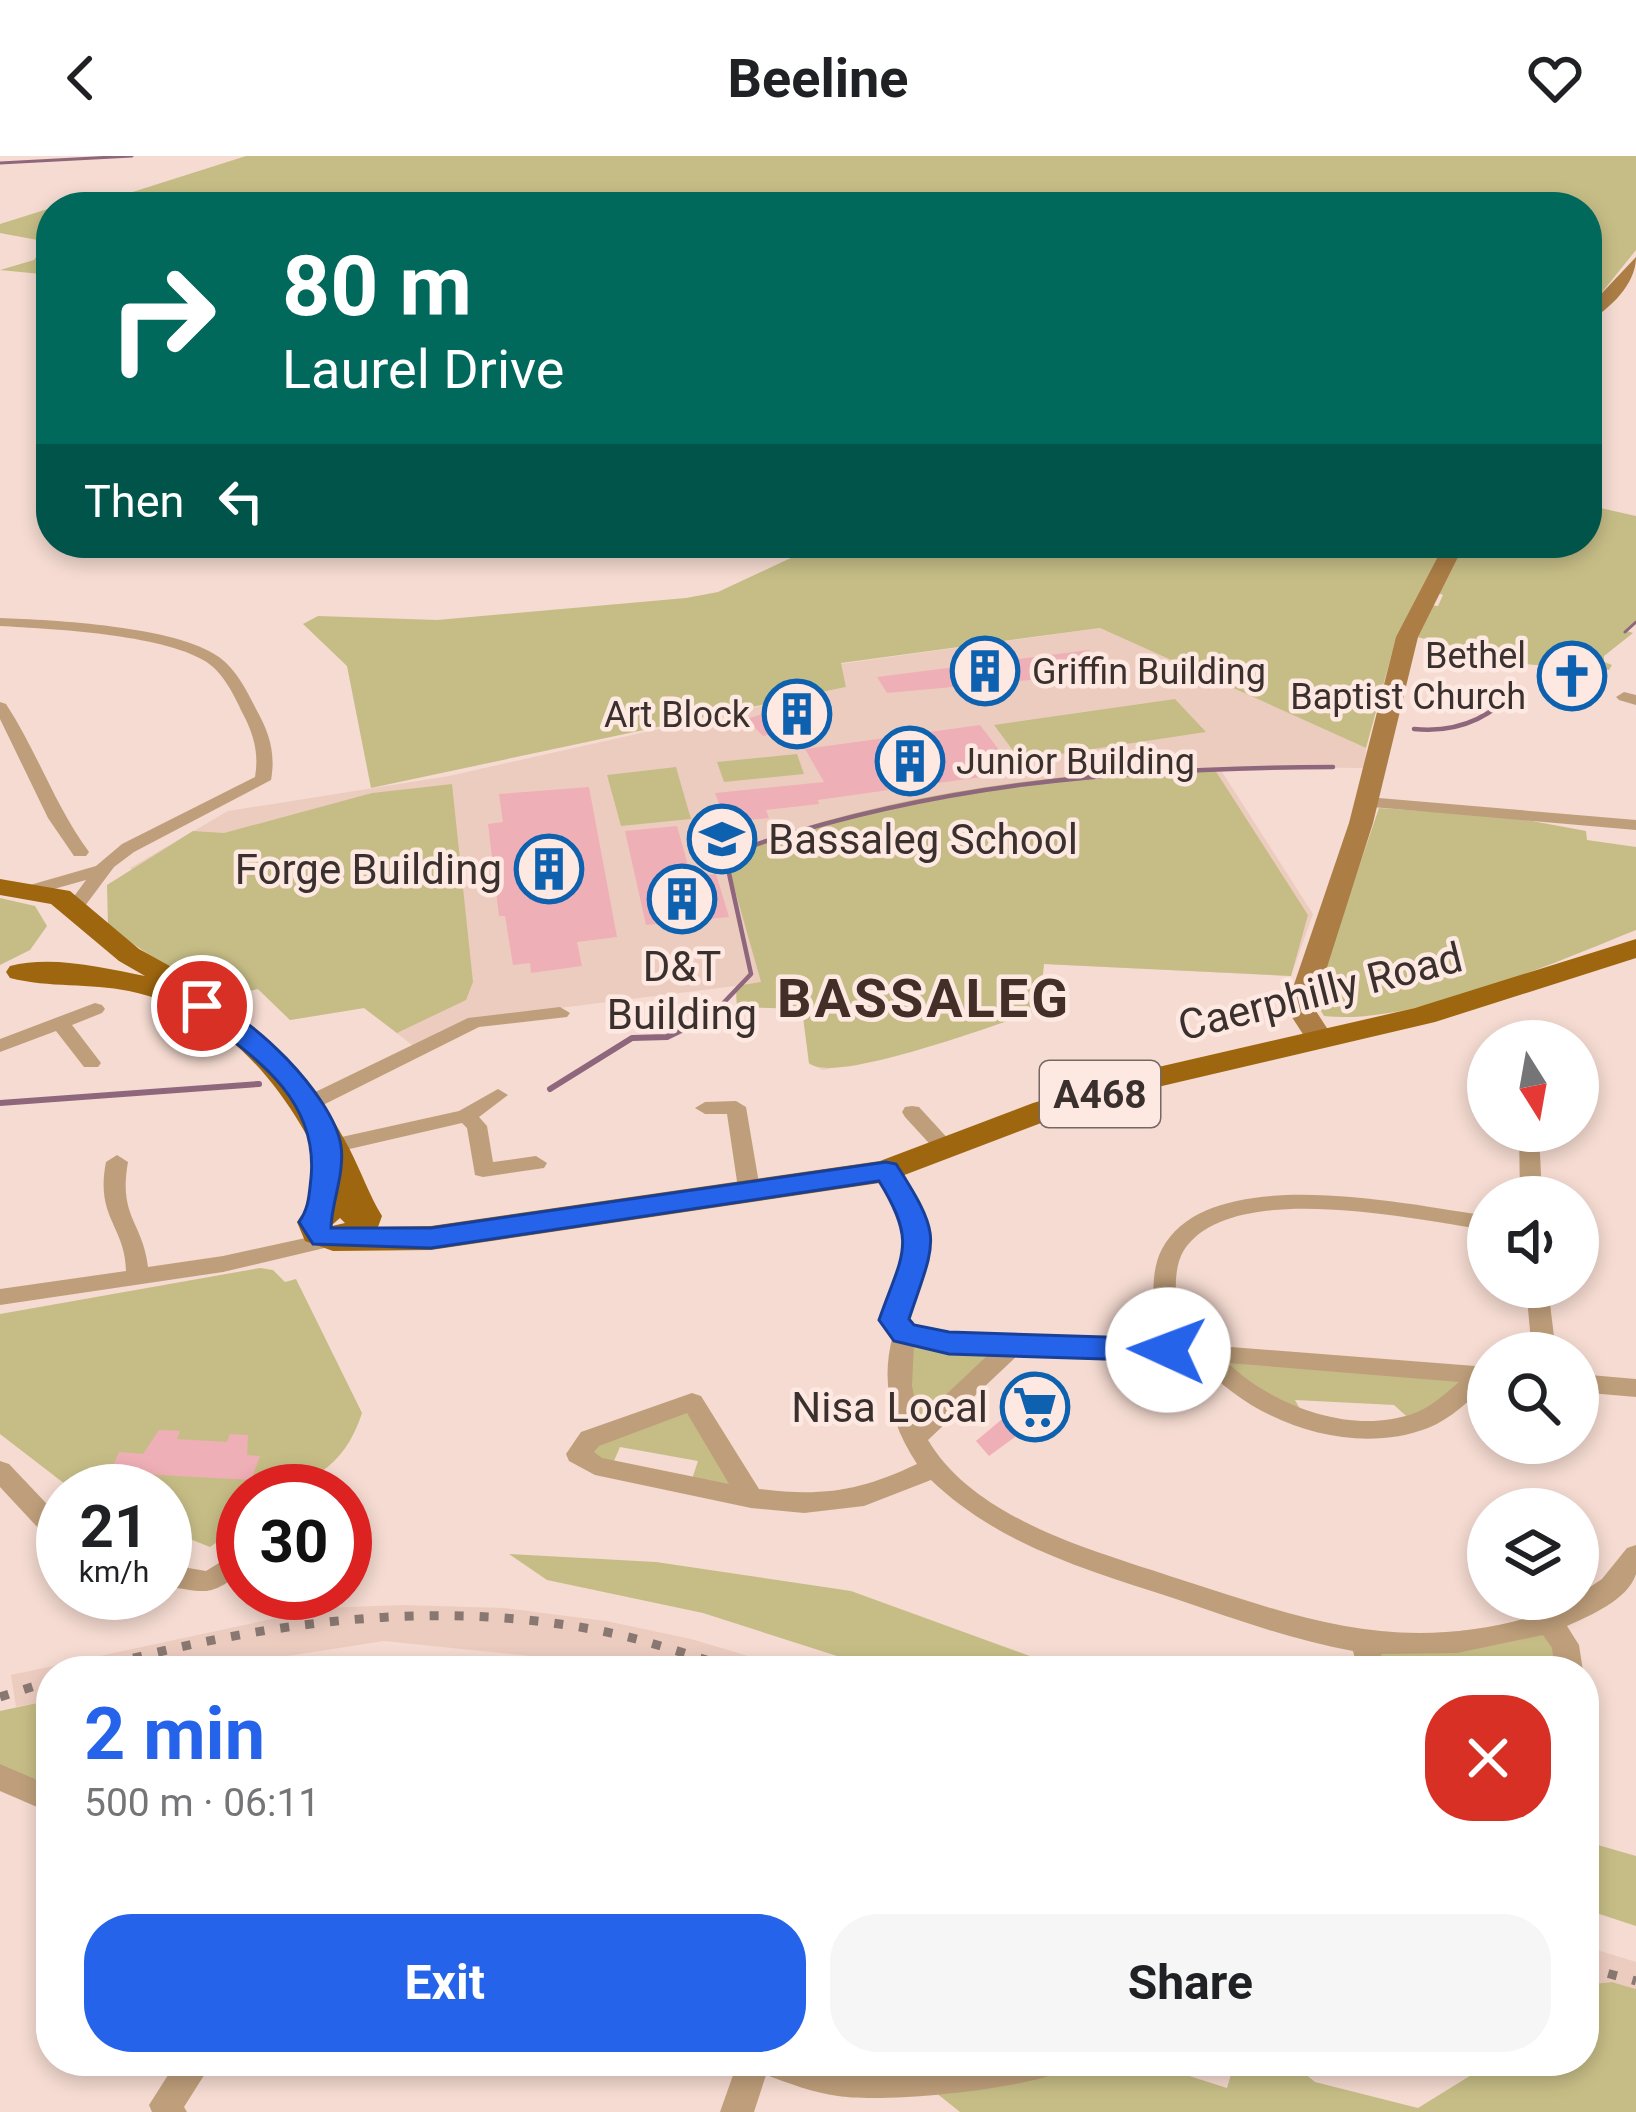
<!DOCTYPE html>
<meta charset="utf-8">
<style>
:root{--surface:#fff;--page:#f6f6f6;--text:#202124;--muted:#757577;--accent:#2563eb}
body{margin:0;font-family:Roboto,sans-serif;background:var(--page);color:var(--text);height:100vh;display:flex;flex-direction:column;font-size:45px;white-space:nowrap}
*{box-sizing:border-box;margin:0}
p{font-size:39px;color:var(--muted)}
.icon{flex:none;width:66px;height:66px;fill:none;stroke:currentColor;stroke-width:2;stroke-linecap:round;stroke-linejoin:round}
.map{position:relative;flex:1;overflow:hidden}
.panel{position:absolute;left:36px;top:1500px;width:1563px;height:420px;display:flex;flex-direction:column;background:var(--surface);border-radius:48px;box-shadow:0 6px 18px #0003}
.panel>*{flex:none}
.hud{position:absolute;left:36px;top:36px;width:1566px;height:366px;border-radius:48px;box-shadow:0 6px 18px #0003;background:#00695c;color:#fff;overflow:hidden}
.needle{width:78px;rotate:169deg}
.fabs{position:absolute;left:1467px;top:864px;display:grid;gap:24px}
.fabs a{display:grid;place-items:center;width:132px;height:132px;border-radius:50%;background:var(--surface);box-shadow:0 6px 18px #0003;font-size:60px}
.speed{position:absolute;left:36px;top:1308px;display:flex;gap:24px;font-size:60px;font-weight:700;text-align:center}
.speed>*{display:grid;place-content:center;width:156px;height:156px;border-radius:50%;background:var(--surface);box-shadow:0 6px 18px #0003;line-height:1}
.speed small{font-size:30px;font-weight:400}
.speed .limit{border:18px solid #d22;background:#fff;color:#111}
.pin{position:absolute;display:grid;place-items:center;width:102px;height:102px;color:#fff;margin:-51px;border:6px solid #fff;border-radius:50%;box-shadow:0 3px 12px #0007}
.me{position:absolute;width:132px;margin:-66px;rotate:272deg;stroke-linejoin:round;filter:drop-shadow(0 0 9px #0008)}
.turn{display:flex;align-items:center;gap:42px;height:252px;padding:0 48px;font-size:54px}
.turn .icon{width:156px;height:156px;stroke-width:2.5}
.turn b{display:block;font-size:84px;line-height:102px}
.then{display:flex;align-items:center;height:114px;padding:0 48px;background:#0003;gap:24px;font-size:45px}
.round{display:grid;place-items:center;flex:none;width:126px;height:126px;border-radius:48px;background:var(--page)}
.headline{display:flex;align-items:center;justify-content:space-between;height:204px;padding:0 48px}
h1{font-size:72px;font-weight:700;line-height:90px;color:var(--accent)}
.button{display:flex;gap:24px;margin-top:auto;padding:24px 48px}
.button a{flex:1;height:138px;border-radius:48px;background:var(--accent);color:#fff;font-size:48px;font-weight:700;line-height:138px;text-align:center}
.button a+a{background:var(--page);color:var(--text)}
header{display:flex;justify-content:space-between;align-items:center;height:156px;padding:0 48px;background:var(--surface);font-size:54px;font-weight:700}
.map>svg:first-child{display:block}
.built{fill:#edccc0}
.green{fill:#c6bd86}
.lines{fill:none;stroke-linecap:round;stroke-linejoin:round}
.stream-far2{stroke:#8e677d;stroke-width:3}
.stream-far1{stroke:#8e677d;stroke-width:4.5}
.stream{stroke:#8e677d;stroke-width:6}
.building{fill:#efafb6}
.street{fill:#bf9f7b;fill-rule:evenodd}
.secondary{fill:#ac7e46;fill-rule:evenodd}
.primary{fill:#9e660e;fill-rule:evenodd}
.rail{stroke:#897872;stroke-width:9;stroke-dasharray:9 16;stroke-linecap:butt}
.route{fill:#2563eb;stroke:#184099;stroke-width:3}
.labels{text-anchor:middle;stroke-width:9;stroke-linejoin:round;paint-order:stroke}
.far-poi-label{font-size:36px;fill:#3a302d;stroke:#fee9e2;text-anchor:end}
.shield{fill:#fee9e2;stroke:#756863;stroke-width:3}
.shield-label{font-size:39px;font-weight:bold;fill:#3a302d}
.poi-label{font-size:42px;fill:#3a302d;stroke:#fee9e2;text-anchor:end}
.street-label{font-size:42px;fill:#3a302d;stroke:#fee9e2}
.district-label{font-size:54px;font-weight:bold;letter-spacing:3px;fill:#432f28;stroke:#fee9e2}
</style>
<header><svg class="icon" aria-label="back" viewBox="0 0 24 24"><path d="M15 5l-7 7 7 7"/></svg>Beeline<svg class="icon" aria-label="heart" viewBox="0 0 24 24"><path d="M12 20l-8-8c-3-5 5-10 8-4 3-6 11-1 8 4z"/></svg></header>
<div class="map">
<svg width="1636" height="1956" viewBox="0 0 1636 1956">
<rect width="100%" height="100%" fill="#f5dbd1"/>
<!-- built -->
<g class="built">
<polygon points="1100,472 1366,592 1365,612 1219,611 1313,758 1291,820 1044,808 1039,854 911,896 823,914 809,907 802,853 737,851 735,830 471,863 416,892 364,852 290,864 130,712 228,655 449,620 846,531 840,508"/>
<polygon points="403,1449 505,1452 606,1465 691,1483 798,1515 621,1515 569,1504 384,1485 192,1515 51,1515 51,1544 16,1551 11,1519 323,1452"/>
<polygon points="1584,1790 1636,1806 1636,1833 1612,1826 1584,1829"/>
</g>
<!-- green -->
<g class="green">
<polygon points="246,0 1636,0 1636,94 1587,155 1587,51 57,51 120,40"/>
<polygon points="51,52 51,119 0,114 34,104 48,86 0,77 0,68"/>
<polygon points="1587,349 1636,360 1636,466 1627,475 1633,477 1604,500 1604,506 1612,509 1609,514 1574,507 1567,512 1525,508 1413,480 1428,449 1438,450 1443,439 1435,436 1463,387 1587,387"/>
<polygon points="823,387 1445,387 1395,486 1366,592 1100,472 841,507 846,531 371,632 347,510 303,468 318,460 437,464 686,442 718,436"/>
<polygon points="1175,543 1206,576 1020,604 994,569"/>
<polygon points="797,598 804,618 724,626 717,606"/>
<polygon points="676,611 691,663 621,670 607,619"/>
<path d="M1174,611l41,3 93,145 -17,61 -247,-12 -5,46c-36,12 -206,76 -230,53l-7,-54 -65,-2 -1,-21 25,-4 -36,-127c147,-58 292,-76 449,-88z"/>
<polygon points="452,628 473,826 466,844 397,877 364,852 290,864 258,833 215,843 108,771 107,729 193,675 224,677 372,637"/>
<path d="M1379,652l132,9 75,14 1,9 49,7v83c-82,33 -225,96 -312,86l-10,-17z"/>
<polygon points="0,742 35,750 47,770 30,794 0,809"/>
<path d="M260,1112l13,2 12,12 11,-3 66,134c-19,59 -60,78 -119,78v33l-33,23 -45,-18v-38h-91l-74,-57v-120z"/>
<polygon points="905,1178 1014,1188 915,1282"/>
<polygon points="1206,1197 1483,1219 1415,1268 1394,1249 1295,1244 1305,1262"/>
<polygon points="692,1246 751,1342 690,1329 698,1305 620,1291 610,1314 595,1310 590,1283"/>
<polygon points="509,1398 656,1406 851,1435 1071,1515 884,1515 703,1457 547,1424"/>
<polygon points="1549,1466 1569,1515 1547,1515 1541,1505 1459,1515 1372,1515 1364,1485"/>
<polygon points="51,1544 51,1644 0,1621 0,1555"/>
<polygon points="1584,1685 1636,1700 1636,1770 1584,1753"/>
<polygon points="1612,1826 1636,1833 1636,1956 960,1956 935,1936 837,1924 771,1905 1142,1905 1227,1932 1235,1905 1289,1905 1315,1926 1418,1952 1494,1905 1584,1905 1584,1829"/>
</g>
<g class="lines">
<!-- stream-far2 -->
<g class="stream-far2">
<polyline points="0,7 132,0"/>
<polyline points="1625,476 1636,466"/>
</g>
<!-- stream-far1 -->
<g class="stream-far1">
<path d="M1414,573c42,4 76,-9 103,-42"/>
<path d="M710,861l41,-43 -26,-119c203,-72 394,-87 608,-88"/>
</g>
<!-- stream -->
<g class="stream">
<polyline points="550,933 632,882 667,881 714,858"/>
<polyline points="0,947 259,928"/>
</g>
</g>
<!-- building -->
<g class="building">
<polygon points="1089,494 1099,508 1047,513 1052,522 887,537 877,521"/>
<polygon points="810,543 832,563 763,580 746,563"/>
<polygon points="980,569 1016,616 818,644 819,648 766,654 769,662 747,664 745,656 723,658 715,637 824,626 805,593"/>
<polygon points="589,631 617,781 577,786 582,810 531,817 530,807 513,809 505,760 499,760 488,668 503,666 499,638"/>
<polygon points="677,670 691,720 716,718 729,761 646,769 625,675"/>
<polygon points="1045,1227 1068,1242 989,1300 976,1285"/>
<polygon points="159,1274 180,1275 177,1283 227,1286 230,1278 248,1279 247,1299 260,1300 251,1324 141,1318 135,1331 105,1329 119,1296 143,1298"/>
</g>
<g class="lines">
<!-- street -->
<g class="street">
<path d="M0,462c53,2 176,8 219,39 17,12 28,34 37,52 13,23 20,44 15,71l-137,72 -20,15 -35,47 -6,1 -9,-5 22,-30 -50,14 -6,-1 -3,-4 3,-4 66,-19 26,-22 133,-67c4,-23 -1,-42 -12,-63 -9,-19 -20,-42 -38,-53 -45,-27 -152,-32 -205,-35z"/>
<polygon points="1624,536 1636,539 1636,549 1619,544 1616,541"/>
<path d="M0,546l6,2c31,47 49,102 83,148l-3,4h-12l-26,-38 -48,-99z"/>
<polygon points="1367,641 1636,664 1636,674 1361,650 1361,642"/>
<polygon points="95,847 102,849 105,853 102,857 72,869 101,907 98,911 84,911 56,875 0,896 0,883"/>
<polygon points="560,851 570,857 567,861 479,871 317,952 303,952 300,947 303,942 468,862"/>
<polygon points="498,933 508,939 479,961 487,970 493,1006 536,1000 547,1007 544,1012 483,1021 475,1019 467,972 462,967 328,998 317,991 328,984 459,955"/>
<polygon points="736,945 746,951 761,1039 750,1046 739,1039 727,958 705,958 695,952 705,946"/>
<polygon points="912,950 919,951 952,987 956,992 952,997 938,997 905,961 902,956 905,951"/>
<polygon points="1519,975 1539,975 1542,1041 1520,1041"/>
<path d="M117,999l11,7c-10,55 15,60 20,105l75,-11 110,-24 11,7 -11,7 -110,26 -223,33v-16l126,-18c-1,-46 -31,-53 -20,-109z"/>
<path d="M886,1008l8,2c44,72 42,76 12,153l7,8 36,8 207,6c-1,-28 -8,-66 6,-92 47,-89 246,-44 326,-33v14c-73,-10 -257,-52 -304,20 -15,24 -5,66 -4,93l308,24v18c-19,15 -37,34 -60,43 -78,30 -177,-6 -229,-67l-180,-7 -91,86c48,81 168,111 251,139 79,25 156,54 240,54 36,0 73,-5 108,-15 17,-5 34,-16 51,-19v-4l24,-16 25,-31 9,-3c0,8 0,21 0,29 -8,26 -47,42 -69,52l12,19 4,26h-28l-3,-23 -9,-13 -86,18 -76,1 5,17h-28l-5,-20c-61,-11 -118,-32 -177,-52 -88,-29 -176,-53 -245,-119l-67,26 -60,7 -53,-5 -156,-33 -26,-14 -3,-7 15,-22 111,-39 9,3 58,93c63,8 101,2 158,-25 -26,-39 -37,-82 -24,-129l-11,-15c30,-76 34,-76 -7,-149zM914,1188l35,7 41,2 -71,67 -7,-34zM1228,1207l231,19c-14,12 -29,26 -47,32 -61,21 -139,-8 -184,-51zM687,1257l42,71 -127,-26 -8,-6 5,-6z"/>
<polygon points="1526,1131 1548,1131 1556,1197 1532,1197"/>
<polygon points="1578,1218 1636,1223 1636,1241 1578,1236"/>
<polygon points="0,1305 9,1308 63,1365 63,1392 54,1389 0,1331"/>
<path d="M235,1397l8,2v16c-34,27 -37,21 -78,15v-22l41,7z"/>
<polygon points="0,1608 51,1630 51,1657 0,1635"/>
<polygon points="177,1905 213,1905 184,1951 187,1956 152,1956 149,1949"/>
<path d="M738,1905l142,4 44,-4h140l-4,11c-44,18 -175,31 -222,24 -24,-3 -50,-13 -72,-21l-12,37h-34z"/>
</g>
<!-- secondary -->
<g class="secondary">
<path d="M1636,101c0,27 -26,52 -49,65v-13z"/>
<polygon points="1445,387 1465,387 1418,481 1373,667 1314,852 1334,883 1320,891 1310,889 1286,852 1349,667 1396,481"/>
</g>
<!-- primary -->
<path class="primary" d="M0,723l70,12 69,58 47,26 4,6 -9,7c77,27 131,90 168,160 12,23 20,47 33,68l-4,11 53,-1 449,-65 153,-58 121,-35 261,-60 221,-69v19l-201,64 -273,64 -105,31 -171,65 -455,68 -98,1 -28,-10 -8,-19c9,-15 21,-24 39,-26 -39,-94 -100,-182 -207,-205 -39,-8 -80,-3 -119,-13l-4,-6 4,-6c42,-11 94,2 135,10l-26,-15 -68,-57 -51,-9zM340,1062l5,5 -13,3v-1z"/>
<!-- rail -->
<g class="rail">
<path d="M85,1515c166,-46 335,-73 506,-42 51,9 101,27 150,42"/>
<polyline points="0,1541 51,1525"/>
<polyline points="1584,1811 1636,1825"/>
</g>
</g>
<!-- route -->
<path class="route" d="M202,843c47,12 132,98 139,147 4,27 -10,59 -10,82h100l455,-66 10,2c48,75 40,74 13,155l5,6 35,7 219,7 16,11 -16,11 -219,-7 -55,-13 -15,-21c23,-66 39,-76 0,-139l-448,67 -118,-4 -14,-22c10,-14 10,-27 12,-44 8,-81 -59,-123 -117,-166l-4,-6z"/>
<!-- icons -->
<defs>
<symbol id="building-ring" viewBox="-11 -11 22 22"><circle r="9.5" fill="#fee9e2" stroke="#0d61af" stroke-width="1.5"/><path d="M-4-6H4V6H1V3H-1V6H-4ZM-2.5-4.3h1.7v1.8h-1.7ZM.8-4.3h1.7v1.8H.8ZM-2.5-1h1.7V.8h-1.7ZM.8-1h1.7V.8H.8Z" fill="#0d61af"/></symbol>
<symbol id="church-ring" viewBox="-11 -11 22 22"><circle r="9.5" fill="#fee9e2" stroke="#0d61af" stroke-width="1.5"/><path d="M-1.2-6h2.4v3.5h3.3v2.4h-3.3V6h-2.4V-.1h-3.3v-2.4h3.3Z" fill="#0d61af"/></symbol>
<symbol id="school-ring" viewBox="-11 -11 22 22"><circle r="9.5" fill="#fee9e2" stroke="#0d61af" stroke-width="1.5"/><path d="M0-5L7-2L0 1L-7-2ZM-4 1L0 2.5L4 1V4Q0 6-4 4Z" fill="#0d61af"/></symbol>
<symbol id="supermarket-ring" viewBox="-11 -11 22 22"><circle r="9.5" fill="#fee9e2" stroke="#0d61af" stroke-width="1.5"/><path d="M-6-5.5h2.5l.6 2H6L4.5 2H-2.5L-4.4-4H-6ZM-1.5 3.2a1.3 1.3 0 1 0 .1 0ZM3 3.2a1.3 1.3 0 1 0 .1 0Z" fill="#0d61af"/></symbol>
</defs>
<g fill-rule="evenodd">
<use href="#building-ring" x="947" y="477" width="76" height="76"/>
<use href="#church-ring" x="1534" y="482" width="76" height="76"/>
<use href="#building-ring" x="759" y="520" width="76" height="76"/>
<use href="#building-ring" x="872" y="567" width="76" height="76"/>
<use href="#school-ring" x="684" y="645" width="76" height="76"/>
<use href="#building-ring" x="511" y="675" width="76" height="76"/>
<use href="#building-ring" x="644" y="705" width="76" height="76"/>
<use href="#supermarket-ring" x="997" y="1213" width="76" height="76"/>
</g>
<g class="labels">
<!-- far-poi labels -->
<g class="far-poi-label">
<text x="1526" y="512">Bethel<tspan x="1526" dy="41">Baptist Church</tspan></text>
<text x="1032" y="528" text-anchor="start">Griffin Building</text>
<text x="750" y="571">Art Block</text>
<text x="956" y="618" text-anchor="start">Junior Building</text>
</g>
<!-- shield labels -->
<rect class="shield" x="1040" y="905" width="120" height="66" rx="9"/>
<g class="shield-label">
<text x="1100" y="952">A468</text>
</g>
<!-- poi labels -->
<g class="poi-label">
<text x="768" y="698" text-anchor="start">Bassaleg School</text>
<text x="502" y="728">Forge Building</text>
<text x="682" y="825" text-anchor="middle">D&amp;T<tspan x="682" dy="48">Building</tspan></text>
<text x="988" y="1266">Nisa Local</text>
</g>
<!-- street labels -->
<g class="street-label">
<text transform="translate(1320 835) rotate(-14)" y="15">Caerphilly Road</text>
</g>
<!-- district labels -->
<g class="district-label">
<text x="924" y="861">BASSALEG</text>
</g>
</g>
</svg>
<div class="fabs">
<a><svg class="needle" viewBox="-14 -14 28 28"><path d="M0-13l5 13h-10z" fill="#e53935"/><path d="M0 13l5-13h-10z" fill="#757577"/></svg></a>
<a><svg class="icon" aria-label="sound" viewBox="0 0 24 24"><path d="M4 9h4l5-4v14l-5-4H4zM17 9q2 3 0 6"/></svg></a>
<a><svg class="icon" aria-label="search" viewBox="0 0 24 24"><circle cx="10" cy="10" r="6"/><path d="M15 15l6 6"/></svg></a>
<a><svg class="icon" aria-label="layers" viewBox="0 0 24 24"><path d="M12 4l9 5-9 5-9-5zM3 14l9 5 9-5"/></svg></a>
</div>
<div class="speed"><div>21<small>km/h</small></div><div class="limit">30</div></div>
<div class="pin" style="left:202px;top:850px;background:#d93025"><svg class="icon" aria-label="arrive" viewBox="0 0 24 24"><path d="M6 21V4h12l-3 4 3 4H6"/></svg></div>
<svg class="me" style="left:1168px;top:1194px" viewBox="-20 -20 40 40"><circle r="19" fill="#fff"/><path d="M0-13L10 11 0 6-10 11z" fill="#2563eb"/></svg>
<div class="hud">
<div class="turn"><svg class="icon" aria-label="right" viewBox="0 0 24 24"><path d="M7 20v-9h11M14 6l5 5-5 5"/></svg><div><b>80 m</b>Laurel Drive</div></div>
<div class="then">Then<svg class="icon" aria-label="left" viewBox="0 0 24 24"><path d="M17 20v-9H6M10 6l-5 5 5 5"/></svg></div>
</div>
<section class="panel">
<div class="headline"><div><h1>2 min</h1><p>500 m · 06:11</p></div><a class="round" style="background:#d93025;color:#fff"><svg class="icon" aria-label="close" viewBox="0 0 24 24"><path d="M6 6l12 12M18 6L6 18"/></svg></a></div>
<div class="button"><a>Exit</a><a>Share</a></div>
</section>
</div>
